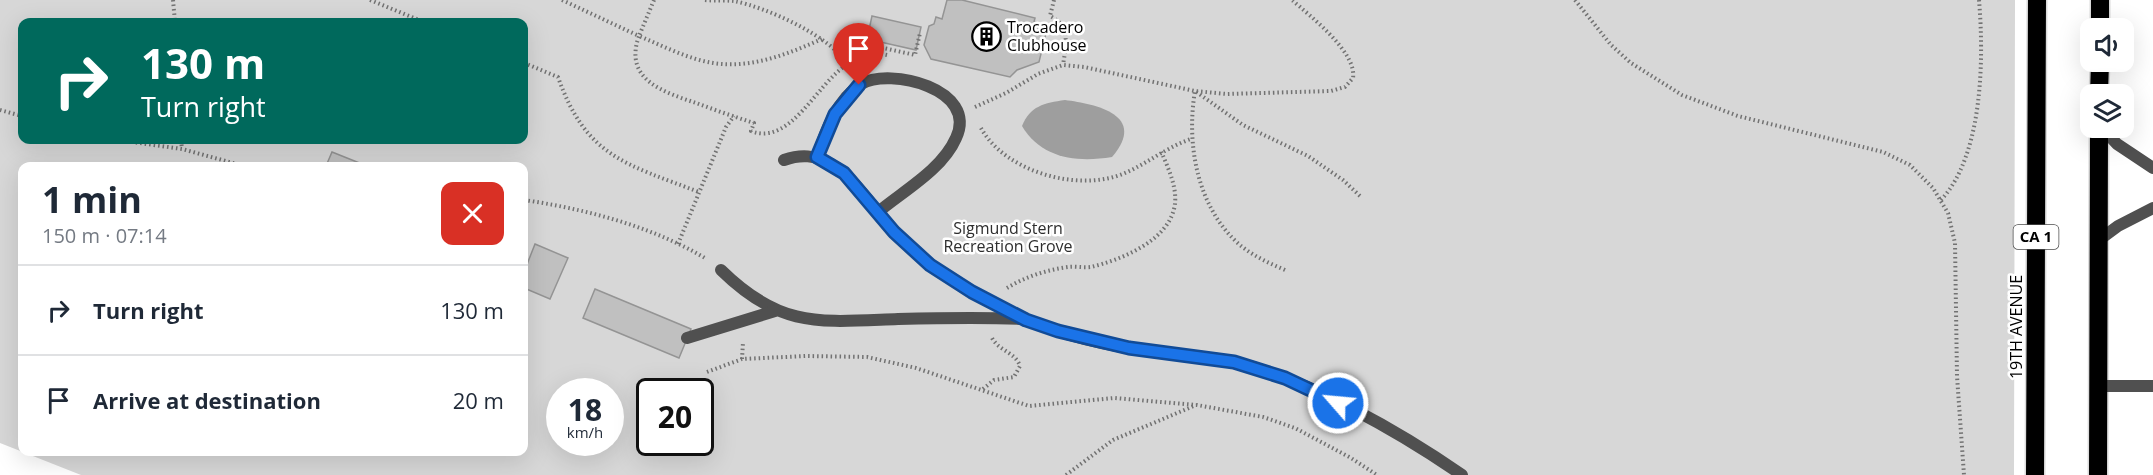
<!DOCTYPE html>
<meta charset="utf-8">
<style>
:root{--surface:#fff;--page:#f6f6f7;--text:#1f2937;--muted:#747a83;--line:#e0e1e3}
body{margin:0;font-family:"Open Sans",sans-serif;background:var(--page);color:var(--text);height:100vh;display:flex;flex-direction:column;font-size:22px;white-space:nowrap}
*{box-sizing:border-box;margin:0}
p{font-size:20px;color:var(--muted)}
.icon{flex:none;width:33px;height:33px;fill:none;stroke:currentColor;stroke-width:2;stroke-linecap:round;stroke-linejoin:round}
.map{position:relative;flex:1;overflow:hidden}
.side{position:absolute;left:18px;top:162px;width:510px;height:294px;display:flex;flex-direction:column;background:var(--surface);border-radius:12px;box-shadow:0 6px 24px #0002}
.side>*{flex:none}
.hud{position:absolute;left:18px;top:18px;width:510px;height:126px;border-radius:12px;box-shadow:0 6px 24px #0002;background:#00695c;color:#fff;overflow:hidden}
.fabs{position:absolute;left:2080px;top:18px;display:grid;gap:12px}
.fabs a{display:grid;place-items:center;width:54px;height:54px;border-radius:12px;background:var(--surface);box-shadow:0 6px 24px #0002;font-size:30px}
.speed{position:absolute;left:546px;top:378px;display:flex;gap:12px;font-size:30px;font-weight:700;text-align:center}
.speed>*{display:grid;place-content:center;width:78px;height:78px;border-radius:50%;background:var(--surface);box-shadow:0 6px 24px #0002;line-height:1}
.speed small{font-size:15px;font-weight:400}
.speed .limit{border:3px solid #111;border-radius:9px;background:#fff;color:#111}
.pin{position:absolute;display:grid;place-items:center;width:51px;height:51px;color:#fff;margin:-62px -26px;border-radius:50% 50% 50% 0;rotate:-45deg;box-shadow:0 0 6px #0007}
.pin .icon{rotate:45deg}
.me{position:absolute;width:66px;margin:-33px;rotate:297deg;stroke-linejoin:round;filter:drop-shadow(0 0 4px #0008)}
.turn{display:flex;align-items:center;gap:21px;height:126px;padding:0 24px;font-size:27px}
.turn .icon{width:78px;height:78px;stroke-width:2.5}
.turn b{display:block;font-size:42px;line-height:51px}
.round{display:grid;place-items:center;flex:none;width:63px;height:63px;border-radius:12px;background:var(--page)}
.overview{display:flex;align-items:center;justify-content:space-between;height:102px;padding:0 24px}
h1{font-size:36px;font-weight:700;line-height:45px}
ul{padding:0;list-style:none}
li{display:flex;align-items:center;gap:18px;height:90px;padding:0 24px;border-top:2px solid var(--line)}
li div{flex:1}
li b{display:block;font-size:22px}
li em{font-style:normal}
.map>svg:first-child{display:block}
.green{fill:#d7d7d7;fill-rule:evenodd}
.water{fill:#9e9e9e}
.building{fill:#c0c0c0;stroke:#949494;stroke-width:1.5}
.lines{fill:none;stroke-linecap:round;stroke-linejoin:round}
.highway-casing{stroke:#dbdbdb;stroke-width:21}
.path{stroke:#727272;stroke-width:4;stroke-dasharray:1.5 3;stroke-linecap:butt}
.lane{stroke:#505050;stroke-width:12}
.street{stroke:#505050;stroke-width:12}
.highway{stroke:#000;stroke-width:18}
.route-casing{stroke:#114b97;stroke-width:15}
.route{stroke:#1a73e8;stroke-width:10}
.labels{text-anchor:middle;stroke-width:5;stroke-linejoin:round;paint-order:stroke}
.shield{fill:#fff;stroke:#4c4c4c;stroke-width:1.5}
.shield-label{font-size:15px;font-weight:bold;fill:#000}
.poi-label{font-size:16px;fill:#000;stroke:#fff;text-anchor:start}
.park-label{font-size:16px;fill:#2e2e2e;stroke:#fff}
.street-label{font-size:16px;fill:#000;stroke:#fff}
</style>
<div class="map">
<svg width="2153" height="475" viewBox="0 0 2153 475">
<rect width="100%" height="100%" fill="#fff"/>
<!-- green -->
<path class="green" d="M0,0h2015l-1,475h-1933l-81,-32zM22,22h502v118h-502zM22,166h502v286h-502zM560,392h50v50h-50zM650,392h50v50h-50z"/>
<!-- water -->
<path class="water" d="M1065,100c31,4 83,15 47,57 -36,6 -71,1 -90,-31 8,-20 22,-23 43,-26z"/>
<!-- building -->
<g class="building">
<polygon points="947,0 962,0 1035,18 1034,22 1048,25 1039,62 1017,70 1010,77 931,59 924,45 929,26 934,24 936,17 942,19"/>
<polygon points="872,16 921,27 916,50 867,39"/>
<polygon points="332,152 367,166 326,166"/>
<polygon points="535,244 568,258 550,299 524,288 524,272"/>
<polygon points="595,289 691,329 679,358 583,318"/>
</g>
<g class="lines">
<defs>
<g id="highway">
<polyline points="2100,28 2100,0"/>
<polyline points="2099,94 2100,62"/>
<polyline points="2035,475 2037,0"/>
<polyline points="2098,475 2099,128"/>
</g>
</defs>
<!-- highway casing -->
<use href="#highway" class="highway-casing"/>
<!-- path -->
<g class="path">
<polyline points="173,0 175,22"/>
<polyline points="370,0 424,22"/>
<path d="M562,0l77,36c-16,44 25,56 57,67 19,7 39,14 58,20l-3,8c40,16 67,-50 97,-67"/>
<path d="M654,0l-15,36c24,10 49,23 74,27 38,6 75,-9 109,-24"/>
<path d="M705,0c10,1 20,0 29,1 34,7 94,34 114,63"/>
<path d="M1054,0l-4,16c21,10 16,30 13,49"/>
<polyline points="1575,0 1611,45 1631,63 1682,95 1738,116 1883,152 1910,165 1933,188 1948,213 1955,243 1957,376 1964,475"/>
<polyline points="887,55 869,51 870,45 915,55 920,33"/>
<path d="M524,63l34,14c28,80 68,87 141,115"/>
<path d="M975,107l31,-14 32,-19 25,-9 21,2 111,24 32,3 104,-3 14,-4 8,-9c4,-26 -43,-62 -61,-78"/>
<polyline points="0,110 22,116"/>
<path d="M981,128c24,44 98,65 144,45 23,-10 42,-26 66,-34"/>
<polyline points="118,140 182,149 244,166"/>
<polyline points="181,140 182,149"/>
<path d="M524,200c61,9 127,26 181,58"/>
<path d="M1941,200c42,-45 43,-141 38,-200"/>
<polyline points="678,244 726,127 734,116"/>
<path d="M1285,270c-16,-7 -32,-14 -45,-25 -43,-37 -54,-101 -45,-154l48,34 65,31 35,24 17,16"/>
<path d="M1007,288c18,-11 39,-18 61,-21 7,-1 15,1 23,0 29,-7 75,-25 83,-58 5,-19 -6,-41 -13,-58"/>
<polyline points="742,359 743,342"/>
<polyline points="707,372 742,359 806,356 867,357 916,368 1029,406 1114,398 1197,405 1263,417 1295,428 1351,458 1377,475"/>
<path d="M983,389l11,-9 20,-3 6,-11c-5,-14 -21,-15 -28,-28"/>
<polyline points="1066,475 1113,440 1196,405"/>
</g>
<!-- lane -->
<g class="lane">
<path d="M817,157c8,-25 20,-58 44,-73 29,-17 118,5 95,54 -14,32 -53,53 -79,75"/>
<path d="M784,160c17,-6 31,-5 47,4 25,15 42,45 62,66 32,35 71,59 114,80 48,25 103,37 157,43 24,3 48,4 71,9 74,18 165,70 227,113"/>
<path d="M721,270c60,59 99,52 177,49 41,-1 83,-2 124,0"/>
<polyline points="687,338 775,311"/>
<polyline points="2098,386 2153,386"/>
</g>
<!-- street -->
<g class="street">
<polyline points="2102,128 2117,144 2153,168"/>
<polyline points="2099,240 2118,226 2153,208"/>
</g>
<!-- highway -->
<use href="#highway" class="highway"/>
</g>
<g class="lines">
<defs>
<polyline id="route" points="859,85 835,114 817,157 844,173 894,232 930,265 972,292 1026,320 1058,331 1129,348 1234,362 1285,378 1338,403"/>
</defs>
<!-- route casing -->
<use href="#route" class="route-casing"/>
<!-- route -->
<use href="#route" class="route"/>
</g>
<!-- icons -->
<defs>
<symbol id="building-ring" viewBox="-11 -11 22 22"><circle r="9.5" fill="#fff" stroke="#000" stroke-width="1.5"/><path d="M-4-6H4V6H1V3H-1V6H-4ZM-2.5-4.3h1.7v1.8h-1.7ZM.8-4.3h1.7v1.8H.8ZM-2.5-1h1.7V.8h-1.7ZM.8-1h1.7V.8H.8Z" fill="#000"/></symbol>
</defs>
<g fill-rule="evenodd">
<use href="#building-ring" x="970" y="20" width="33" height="33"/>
</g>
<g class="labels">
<!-- shield labels -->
<rect class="shield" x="2013.5" y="225" width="45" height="24" rx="4.5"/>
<g class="shield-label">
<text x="2036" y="242">CA 1</text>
</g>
<!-- poi labels -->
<g class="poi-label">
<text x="1007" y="33">Trocadero<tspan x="1007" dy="18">Clubhouse</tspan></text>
</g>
<!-- park labels -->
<g class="park-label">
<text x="1008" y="234">Sigmund Stern<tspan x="1008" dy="18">Recreation Grove</tspan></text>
</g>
<!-- street labels -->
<g class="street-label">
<text transform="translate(2016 327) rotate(-90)" y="6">19TH AVENUE</text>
</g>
</g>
</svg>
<div class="fabs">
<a><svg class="icon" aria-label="sound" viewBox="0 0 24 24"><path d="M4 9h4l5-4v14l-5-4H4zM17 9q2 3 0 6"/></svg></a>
<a><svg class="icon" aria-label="layers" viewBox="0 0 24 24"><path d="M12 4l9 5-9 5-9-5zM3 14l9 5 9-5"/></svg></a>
</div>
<div class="speed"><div>18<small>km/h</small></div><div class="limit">20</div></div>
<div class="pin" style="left:859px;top:85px;background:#d93025"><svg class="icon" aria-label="arrive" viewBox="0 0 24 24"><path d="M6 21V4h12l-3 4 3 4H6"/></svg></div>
<svg class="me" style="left:1338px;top:403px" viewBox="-20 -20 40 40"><circle r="17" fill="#1a73e8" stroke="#fff" stroke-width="3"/><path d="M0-11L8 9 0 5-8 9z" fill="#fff"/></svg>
<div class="hud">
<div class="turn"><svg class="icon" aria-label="right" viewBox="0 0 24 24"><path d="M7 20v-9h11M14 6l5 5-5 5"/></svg><div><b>130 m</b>Turn right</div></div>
</div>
<section class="side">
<div class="overview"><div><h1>1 min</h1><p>150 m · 07:14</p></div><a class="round" style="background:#d93025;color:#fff"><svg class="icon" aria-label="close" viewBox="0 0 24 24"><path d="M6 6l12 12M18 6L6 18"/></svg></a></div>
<ul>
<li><svg class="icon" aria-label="right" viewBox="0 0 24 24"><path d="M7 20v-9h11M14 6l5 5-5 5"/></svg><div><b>Turn right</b></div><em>130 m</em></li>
<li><svg class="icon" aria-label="arrive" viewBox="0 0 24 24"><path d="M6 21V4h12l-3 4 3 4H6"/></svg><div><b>Arrive at destination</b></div><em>20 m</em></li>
</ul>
</section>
</div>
